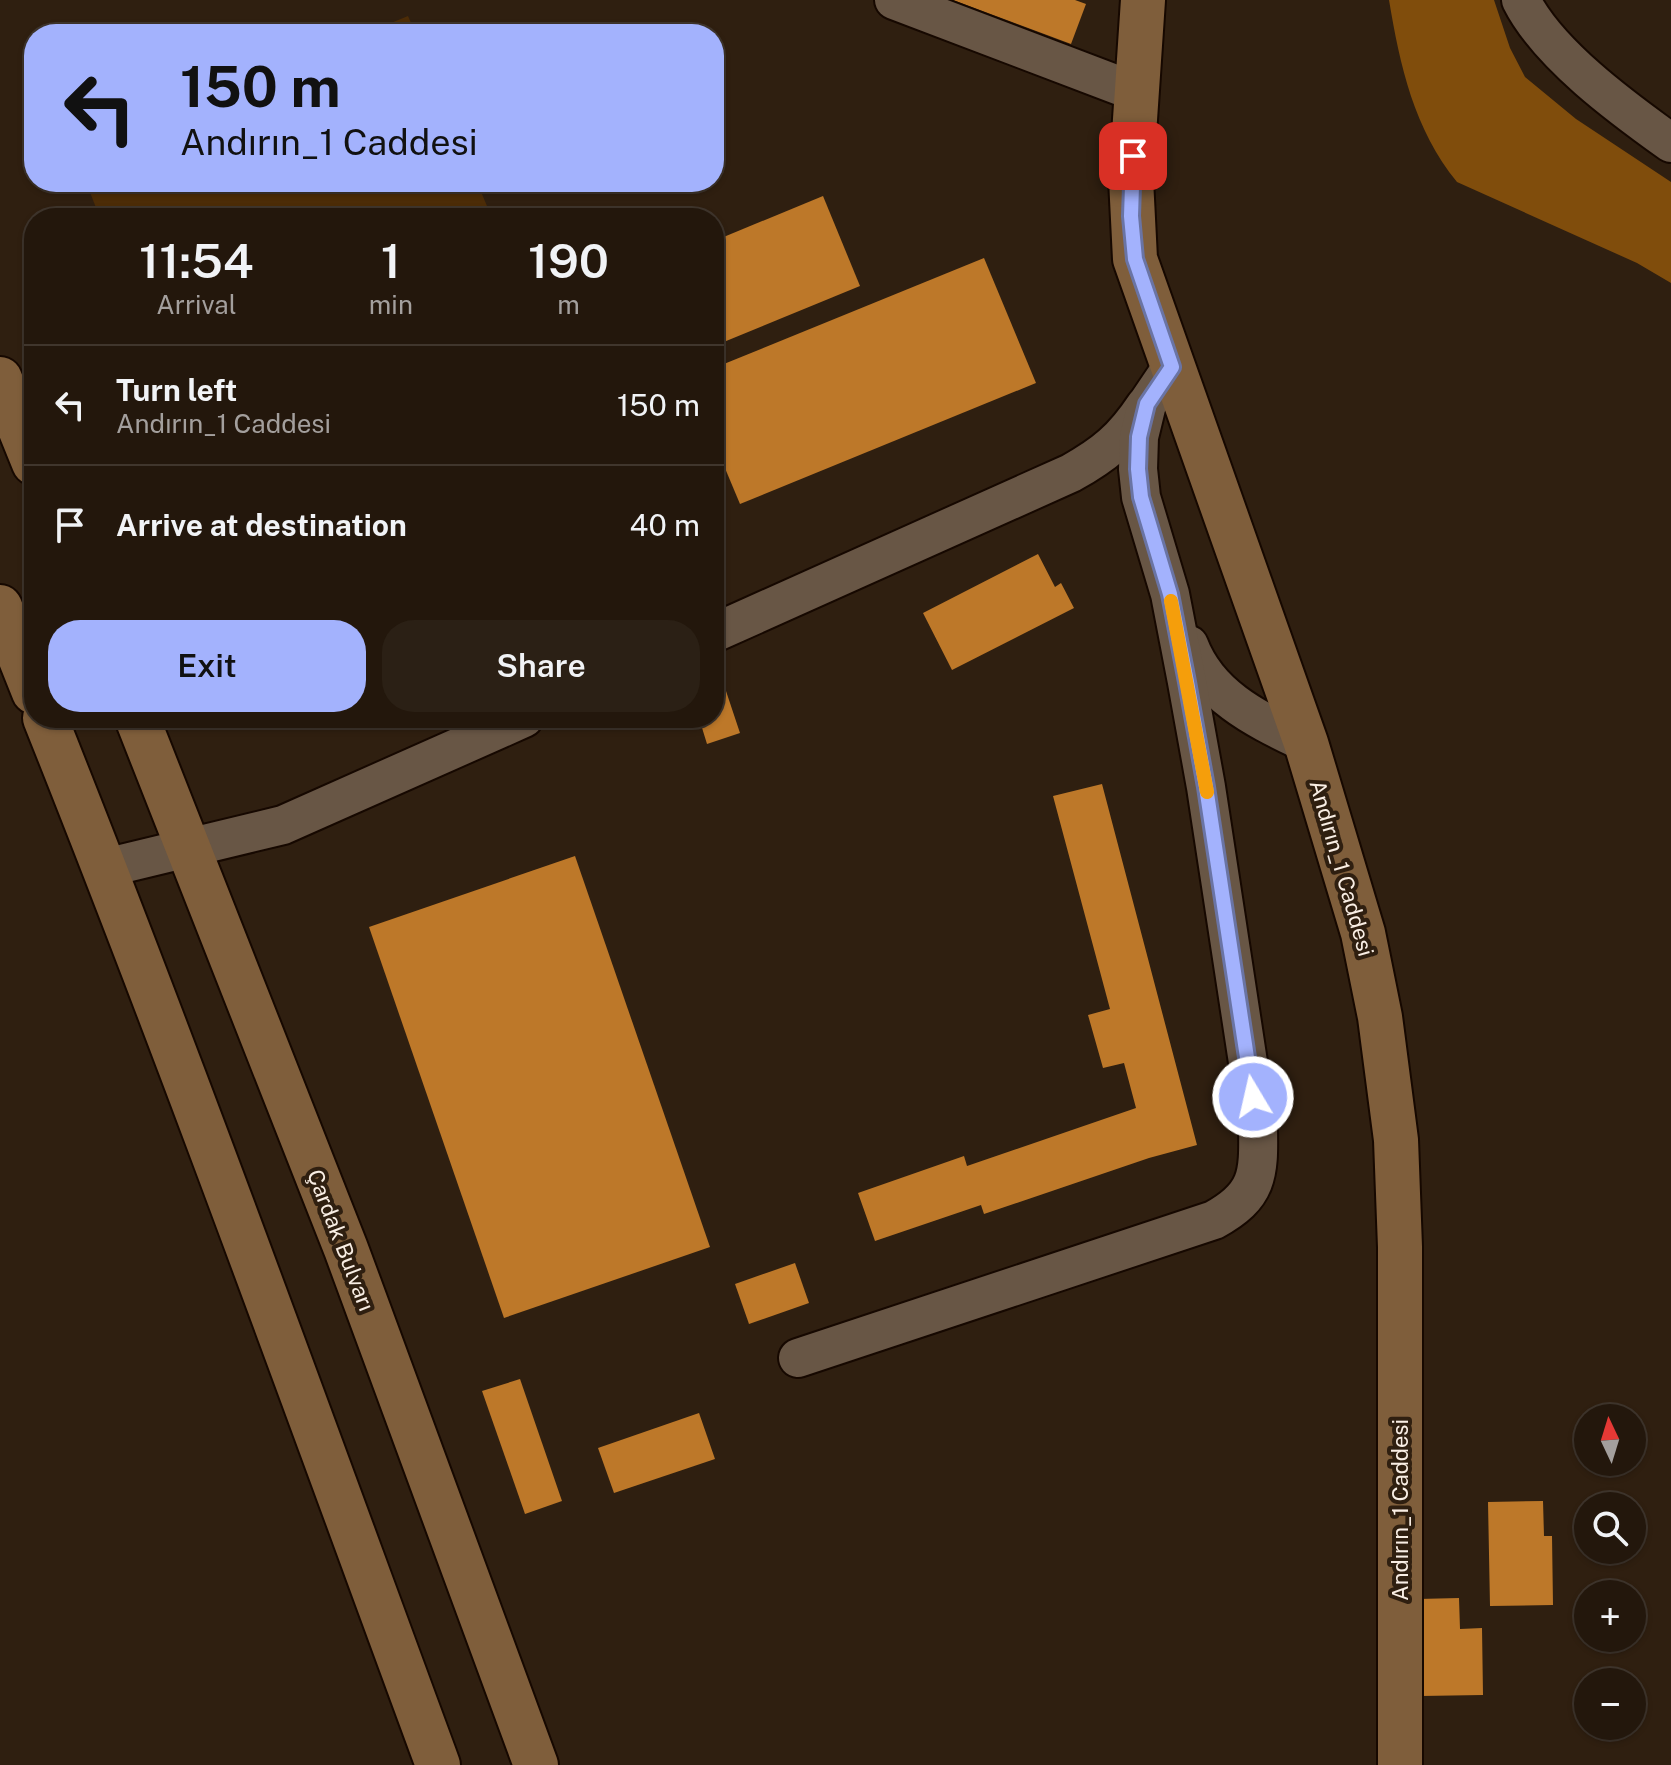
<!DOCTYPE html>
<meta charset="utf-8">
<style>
:root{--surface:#23170c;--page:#2b2015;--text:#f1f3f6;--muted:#a39f9d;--line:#40362d;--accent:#a3b2fd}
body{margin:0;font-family:"Public Sans",sans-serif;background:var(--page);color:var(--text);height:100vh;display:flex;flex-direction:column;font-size:30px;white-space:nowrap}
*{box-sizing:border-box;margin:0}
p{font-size:26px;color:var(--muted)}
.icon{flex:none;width:44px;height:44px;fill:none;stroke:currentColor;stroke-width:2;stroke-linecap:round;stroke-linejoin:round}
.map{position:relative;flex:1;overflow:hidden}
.details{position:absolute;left:24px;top:208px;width:700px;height:520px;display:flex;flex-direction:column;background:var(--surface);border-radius:32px;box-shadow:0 2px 6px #0004,0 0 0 2px var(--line)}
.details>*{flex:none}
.banner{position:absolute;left:24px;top:24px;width:700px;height:168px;border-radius:32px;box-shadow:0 2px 6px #0004,0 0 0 2px var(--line);background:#a3b2fd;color:#111;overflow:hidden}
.needle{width:52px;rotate:356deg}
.tools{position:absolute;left:1574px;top:1404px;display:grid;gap:16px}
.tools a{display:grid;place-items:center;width:72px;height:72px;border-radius:50%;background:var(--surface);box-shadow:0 2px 6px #0004,0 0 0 2px var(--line);font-size:40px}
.pin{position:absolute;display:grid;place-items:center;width:68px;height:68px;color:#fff;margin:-34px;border-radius:16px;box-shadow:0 4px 12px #0006}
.me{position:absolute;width:88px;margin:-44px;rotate:351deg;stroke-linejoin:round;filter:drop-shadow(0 0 6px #0008)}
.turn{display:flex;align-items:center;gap:28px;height:168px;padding:0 24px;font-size:36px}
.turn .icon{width:104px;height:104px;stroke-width:2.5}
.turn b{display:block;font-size:56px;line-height:68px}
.eta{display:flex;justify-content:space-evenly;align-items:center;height:136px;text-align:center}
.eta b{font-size:48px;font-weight:600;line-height:56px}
.cta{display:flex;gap:16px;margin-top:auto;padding:16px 24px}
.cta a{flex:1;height:92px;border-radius:32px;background:var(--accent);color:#111;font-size:32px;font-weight:600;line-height:92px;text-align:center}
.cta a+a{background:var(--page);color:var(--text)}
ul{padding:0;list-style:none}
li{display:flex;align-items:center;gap:24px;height:120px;padding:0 24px;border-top:2px solid var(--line)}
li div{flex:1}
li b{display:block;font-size:30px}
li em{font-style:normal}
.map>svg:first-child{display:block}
.green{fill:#4c2c07}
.water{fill:#804d0c}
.building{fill:#bd7829}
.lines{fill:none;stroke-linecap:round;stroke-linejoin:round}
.street-casing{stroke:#160800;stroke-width:42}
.secondary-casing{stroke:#160800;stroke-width:48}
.street{stroke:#685645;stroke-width:38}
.secondary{stroke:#7f5e3b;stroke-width:44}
.route-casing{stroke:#6a74a4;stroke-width:20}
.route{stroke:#a3b2fd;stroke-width:14}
.slow{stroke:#f59e0b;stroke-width:14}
.labels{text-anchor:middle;stroke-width:8;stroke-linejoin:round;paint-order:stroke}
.street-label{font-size:22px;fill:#f9eee4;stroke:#2f1f10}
</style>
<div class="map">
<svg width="1671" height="1765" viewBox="0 0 1671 1765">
<rect width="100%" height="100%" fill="#2f1f10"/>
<!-- green -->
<g class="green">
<polygon points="408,16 416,34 364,34"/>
<polygon points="86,182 477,182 492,218 100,218"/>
</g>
<!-- water -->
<path class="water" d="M1389,0h105l16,48 15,29 51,42 95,63v101l-34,-20 -180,-81c-43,-53 -57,-116 -68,-182z"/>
<!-- building -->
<g class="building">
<polygon points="953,0 1075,0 1086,4 1071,44"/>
<polygon points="823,196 860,286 714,346 714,241"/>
<polygon points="984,258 1036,383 740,504 714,442 714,368"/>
<polygon points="1038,554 1055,587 1061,583 1074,608 952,670 923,613"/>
<polygon points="726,691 740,733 707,744 699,718 714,718 714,695"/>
<polygon points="1102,784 1197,1145 1149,1158 984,1214 981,1205 875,1241 858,1193 964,1156 967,1166 1136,1108 1124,1063 1103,1068 1088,1015 1110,1009 1053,796"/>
<polygon points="575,856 710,1247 504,1318 369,927"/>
<polygon points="795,1263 809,1303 749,1324 735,1284"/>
<polygon points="520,1379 562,1501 525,1514 482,1391"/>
<polygon points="699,1413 715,1459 614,1493 598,1448"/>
<polygon points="1543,1501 1544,1536 1552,1536 1553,1605 1490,1606 1488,1502"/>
<polygon points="1459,1598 1460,1629 1482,1628 1483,1695 1421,1696 1418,1599"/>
</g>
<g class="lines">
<defs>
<g id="street">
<polyline points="894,0 1136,92"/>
<path d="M1521,0c27,54 101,108 150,143"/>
<path d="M714,633l357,-160c34,-19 52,-34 74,-67"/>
<path d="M1189,645c20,53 70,75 117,98"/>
<polyline points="105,868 283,825 524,718"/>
<path d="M798,1358l416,-138c44,-24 45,-45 44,-92l-52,-341 -19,-105 -17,-88 -29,-97 -3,-28 1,-32 8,-33 25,-37"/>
</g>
<g id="secondary">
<polyline points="1143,0 1131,179 1135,259 1306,743 1363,933 1380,1017 1396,1140 1400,1247 1400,1765"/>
<polyline points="0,379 34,463"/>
<polyline points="0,607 34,692"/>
<path d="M45,718c138,346 264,697 393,1047"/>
<polyline points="137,718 346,1249 536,1765"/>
</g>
</defs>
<!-- street casing -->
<use href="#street" class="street-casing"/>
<!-- secondary casing -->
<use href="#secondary" class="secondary-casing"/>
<!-- street -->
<use href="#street" class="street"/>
<!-- secondary -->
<use href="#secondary" class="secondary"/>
</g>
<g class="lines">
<defs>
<polyline id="route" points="1133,156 1131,216 1135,259 1172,367 1147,404 1139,437 1138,469 1141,497 1170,594 1187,682 1206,787 1253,1097"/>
</defs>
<!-- route casing -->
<use href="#route" class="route-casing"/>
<!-- route -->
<use href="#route" class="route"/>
<!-- slow -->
<polyline class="slow" points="1171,601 1207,792"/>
</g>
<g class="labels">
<!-- street labels -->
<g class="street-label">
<text transform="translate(1342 868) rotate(74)" y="8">Andırın_1 Caddesi</text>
<text transform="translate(341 1240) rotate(69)" y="8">Çardak Bulvarı</text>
<text transform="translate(1400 1510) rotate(-90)" y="8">Andırın_1 Caddesi</text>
</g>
</g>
</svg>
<div class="tools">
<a><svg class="needle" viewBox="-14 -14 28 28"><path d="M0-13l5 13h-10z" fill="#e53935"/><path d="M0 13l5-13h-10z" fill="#a39f9d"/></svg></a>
<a><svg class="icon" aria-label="search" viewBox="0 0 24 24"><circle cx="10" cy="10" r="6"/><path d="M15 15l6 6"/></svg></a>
<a>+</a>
<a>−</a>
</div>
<div class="pin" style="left:1133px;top:156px;background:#d93025"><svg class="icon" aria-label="arrive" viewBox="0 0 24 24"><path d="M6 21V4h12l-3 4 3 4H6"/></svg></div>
<svg class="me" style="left:1253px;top:1097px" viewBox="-20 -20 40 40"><circle r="17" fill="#a3b2fd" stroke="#fff" stroke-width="3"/><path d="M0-11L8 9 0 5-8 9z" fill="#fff"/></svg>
<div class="banner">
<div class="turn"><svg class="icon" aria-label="left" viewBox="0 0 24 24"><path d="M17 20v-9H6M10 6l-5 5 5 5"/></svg><div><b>150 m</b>Andırın_1 Caddesi</div></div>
</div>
<section class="details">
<div class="eta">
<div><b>11:54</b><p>Arrival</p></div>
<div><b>1</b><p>min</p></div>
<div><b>190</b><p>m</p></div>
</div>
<ul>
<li><svg class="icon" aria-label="left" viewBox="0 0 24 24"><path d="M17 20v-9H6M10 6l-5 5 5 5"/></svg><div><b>Turn left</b><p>Andırın_1 Caddesi</p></div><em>150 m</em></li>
<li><svg class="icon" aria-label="arrive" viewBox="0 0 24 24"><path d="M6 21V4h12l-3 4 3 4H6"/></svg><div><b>Arrive at destination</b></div><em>40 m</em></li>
</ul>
<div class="cta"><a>Exit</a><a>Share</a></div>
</section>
</div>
